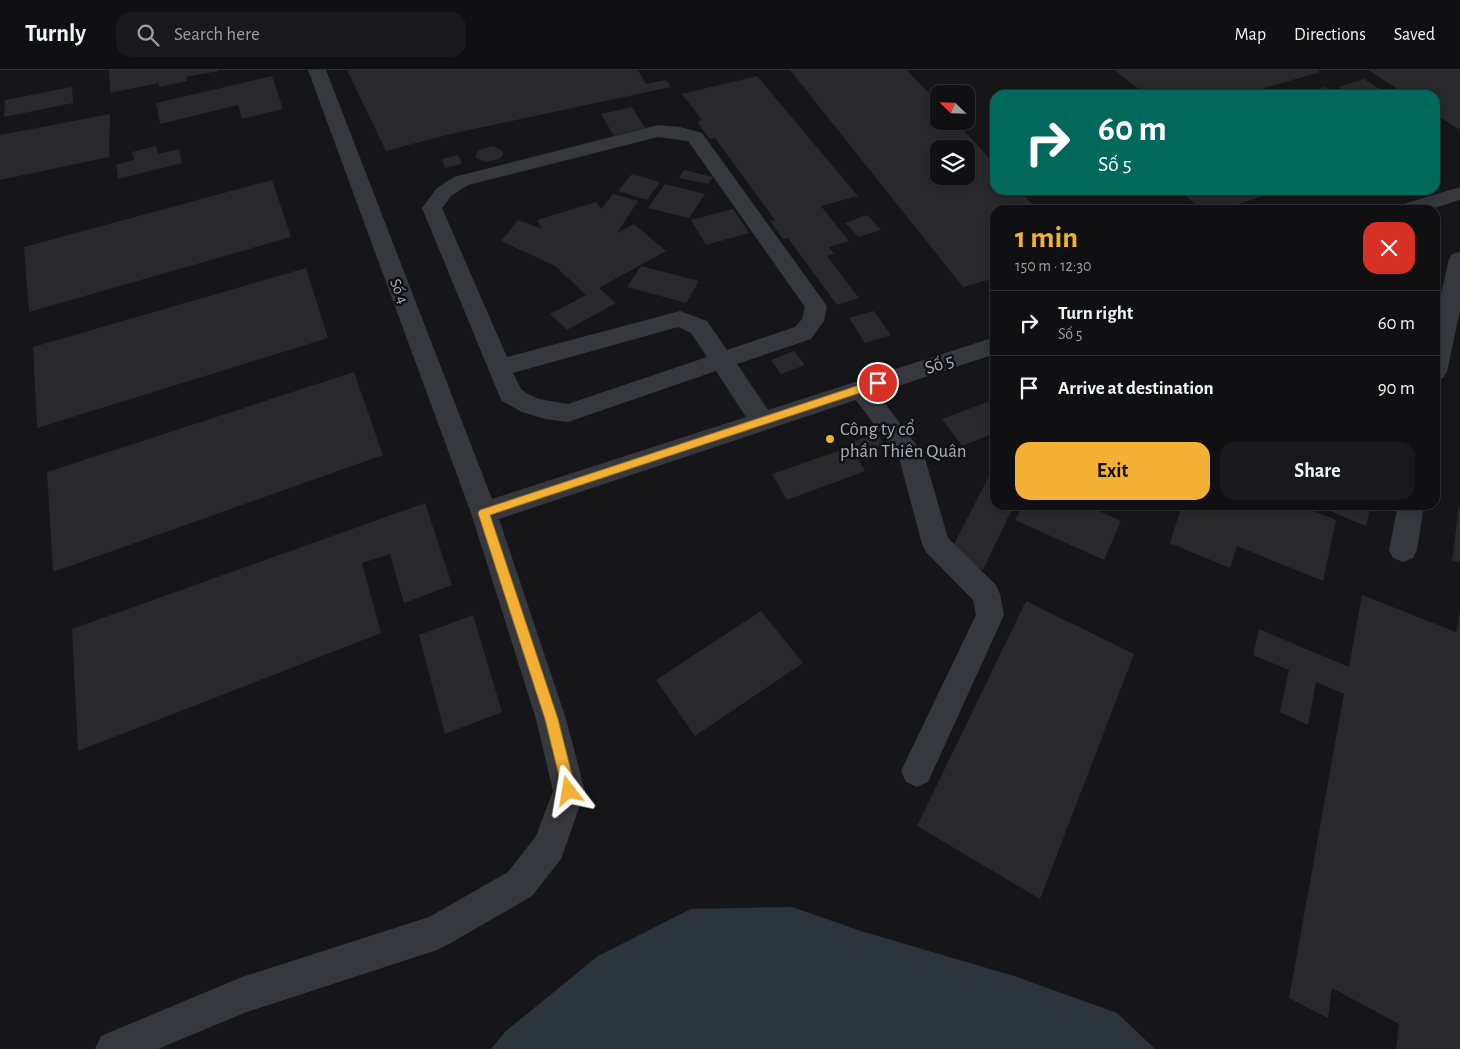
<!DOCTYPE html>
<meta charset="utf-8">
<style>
:root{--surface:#101012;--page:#19191b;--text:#f1f3f6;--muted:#9c9d9f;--line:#303032;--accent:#f2b134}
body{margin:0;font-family:"Alegreya Sans",sans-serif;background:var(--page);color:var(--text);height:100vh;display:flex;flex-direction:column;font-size:19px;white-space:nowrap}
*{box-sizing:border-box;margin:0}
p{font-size:16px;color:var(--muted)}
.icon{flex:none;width:28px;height:28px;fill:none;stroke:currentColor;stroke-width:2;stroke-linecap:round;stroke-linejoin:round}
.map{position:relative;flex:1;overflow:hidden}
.panel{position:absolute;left:990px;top:135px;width:450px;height:305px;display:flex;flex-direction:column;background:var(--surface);border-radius:15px;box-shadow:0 2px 8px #0003,0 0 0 1px var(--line)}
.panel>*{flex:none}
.banner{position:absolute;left:990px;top:20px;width:450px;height:105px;border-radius:15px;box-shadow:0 2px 8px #0003,0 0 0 1px var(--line);background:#00695c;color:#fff;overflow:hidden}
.needle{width:32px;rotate:293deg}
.tools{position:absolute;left:930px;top:15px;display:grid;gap:10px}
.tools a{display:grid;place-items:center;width:45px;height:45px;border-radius:10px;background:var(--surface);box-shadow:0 2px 8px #0003,0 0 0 1px var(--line);font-size:25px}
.pin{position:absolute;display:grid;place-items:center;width:42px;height:42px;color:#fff;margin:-21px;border:2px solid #fff;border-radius:50%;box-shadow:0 1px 5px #0007}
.me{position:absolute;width:55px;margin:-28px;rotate:346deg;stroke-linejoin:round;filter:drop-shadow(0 0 4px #0008)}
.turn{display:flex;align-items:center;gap:18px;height:105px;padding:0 25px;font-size:22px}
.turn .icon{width:65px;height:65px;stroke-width:2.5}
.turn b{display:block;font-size:35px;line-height:42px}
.round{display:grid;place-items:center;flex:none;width:52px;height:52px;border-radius:15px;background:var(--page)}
.head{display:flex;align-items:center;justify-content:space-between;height:85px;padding:0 25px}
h1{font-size:30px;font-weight:700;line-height:38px;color:var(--accent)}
.action{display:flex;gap:10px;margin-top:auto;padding:10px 25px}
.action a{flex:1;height:58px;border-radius:15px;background:var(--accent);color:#111;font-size:20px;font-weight:700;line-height:58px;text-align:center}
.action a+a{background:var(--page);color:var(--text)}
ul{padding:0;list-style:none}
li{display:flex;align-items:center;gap:15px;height:65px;padding:0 25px;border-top:1px solid var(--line)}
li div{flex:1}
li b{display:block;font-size:19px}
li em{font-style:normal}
header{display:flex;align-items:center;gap:30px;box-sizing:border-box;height:70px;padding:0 25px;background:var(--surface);border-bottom:1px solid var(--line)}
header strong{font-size:24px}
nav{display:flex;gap:28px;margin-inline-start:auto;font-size:18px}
.search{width:350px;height:45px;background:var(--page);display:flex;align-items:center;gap:12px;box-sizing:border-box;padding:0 18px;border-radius:15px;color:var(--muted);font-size:19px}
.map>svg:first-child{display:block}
.water{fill:#2c353c}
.building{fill:#29292c;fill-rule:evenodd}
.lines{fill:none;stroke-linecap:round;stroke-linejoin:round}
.minor{fill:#37383d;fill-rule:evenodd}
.route{fill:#f2b134;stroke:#9d7322}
.poi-dot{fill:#f2b134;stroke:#111113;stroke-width:2}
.labels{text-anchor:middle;stroke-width:5;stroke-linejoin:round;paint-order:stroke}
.far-street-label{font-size:16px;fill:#a8adb8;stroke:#111113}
.street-label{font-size:19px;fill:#a8adb8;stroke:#111113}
.poi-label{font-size:19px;fill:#a8adb8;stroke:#111113;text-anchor:start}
</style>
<header>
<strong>Turnly</strong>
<div class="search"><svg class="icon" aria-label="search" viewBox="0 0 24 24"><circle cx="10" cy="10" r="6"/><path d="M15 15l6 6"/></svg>Search here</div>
<nav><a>Map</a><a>Directions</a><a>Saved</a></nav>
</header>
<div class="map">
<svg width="1460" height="979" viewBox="0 0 1460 979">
<rect width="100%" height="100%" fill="#161618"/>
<!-- water -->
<polygon class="water" points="792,837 861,861 1014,906 1117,943 1155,979 491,979 506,961 598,886 691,839"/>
<!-- building -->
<g class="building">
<polygon points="109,0 218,0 218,1 186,7 187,11 159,17 159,13 110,23"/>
<polygon points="347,0 638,0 646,14 666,10 671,17 446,65 386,81"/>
<path d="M790,0h117l32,34v17h16l40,43v26h24l19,20h-43v68l-32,9zM939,79h27v27h-27z"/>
<polygon points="1114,0 1318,0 1320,2 1241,25 1146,25"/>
<polygon points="1368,0 1460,0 1460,60 1435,44 1435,25 1407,25"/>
<polygon points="272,6 283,39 242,49 238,35 160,54 156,33"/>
<polygon points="757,6 858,126 821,136 849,171 829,177 834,184 827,186 859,228 837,235 788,168 783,169 770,151 775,150 715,68 710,69 697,52 702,50 682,24"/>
<polygon points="1364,9 1389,25 1352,25 1339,17"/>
<polygon points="72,17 73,33 4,47 5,30"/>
<polygon points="1325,17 1337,25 1301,25 1301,24"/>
<polygon points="632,37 645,58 614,66 601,44"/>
<polygon points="110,44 109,87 0,110 0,65"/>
<polygon points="156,76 158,84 179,79 182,93 118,109 116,95 134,90 132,82"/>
<polygon points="493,76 503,81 503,85 499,89 486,92 476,88 476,84 479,80"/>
<polygon points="458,85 462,94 445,98 442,89"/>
<polygon points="684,100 713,107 708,114 679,108"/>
<polygon points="632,104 660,112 647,130 618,121"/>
<polygon points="272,110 291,167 29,242 24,177"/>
<polygon points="665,114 705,124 689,148 648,138"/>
<polygon points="1179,120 1281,120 1220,140 1202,140"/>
<polygon points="613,124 638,131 617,163 634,154 666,181 599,218 616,233 567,260 550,244 586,225 555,196 501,171 518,150 542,159 537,150 596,132 601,139"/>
<polygon points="733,139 749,163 706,175 691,150"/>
<polygon points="867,145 881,160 859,167 845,153"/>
<polygon points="641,196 699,211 686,233 627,217"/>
<polygon points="306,198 328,268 37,358 33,277"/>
<polygon points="874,241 891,265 865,273 849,248"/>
<polygon points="794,281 805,295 781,304 771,290"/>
<polygon points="354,302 383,385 53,502 47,402"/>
<polygon points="995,329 995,363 962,376 942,349"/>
<polygon points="877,363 885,375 858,386 849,373"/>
<polygon points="850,377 865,401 787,430 772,404"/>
<polygon points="993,398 995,399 995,435 1014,435 983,500 949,484"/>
<polygon points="425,433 452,515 404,533 390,484 362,493 381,563 78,681 72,559"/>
<polygon points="1023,435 1085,435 1121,451 1104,490 1015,450"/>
<polygon points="1182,435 1297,435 1336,450 1323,511 1237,476 1230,498 1170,473"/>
<polygon points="1315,435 1371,435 1366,456"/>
<polygon points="1459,437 1460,438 1460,493 1452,490"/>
<polygon points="1362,525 1456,562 1460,540 1460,979 1396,979 1399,954 1332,918 1328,948 1289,928 1344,624 1316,612 1308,655 1280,642 1289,600 1253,585 1259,559 1349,597"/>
<polygon points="1026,531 1134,584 1040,829 917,756"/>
<polygon points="761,541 803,593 695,666 656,610"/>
<polygon points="473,545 502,642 445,664 419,565"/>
</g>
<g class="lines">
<!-- minor -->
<g class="minor">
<path d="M308,0h18l166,429 254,-82 -30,-46 -148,51 -23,-3 -23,-7 -20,-11 -3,-6 -77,-187 15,-20 17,-11 204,-52 22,2 22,6 125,173 -3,15 -13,18 -74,25 31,46 227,-73v17l-118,39 47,62 24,83 48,47 4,9 4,21 -76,167 -11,5 -11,-5 -5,-11 75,-156 -3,-15 -47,-48 -4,-8 -23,-86 -43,-58 -357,119 67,200 19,72 -24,68 -29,37 -83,48 -12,6 -193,63 -86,36h-63l6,-13 141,-59 187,-60 79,-45 28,-36 17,-45 -17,-72 -65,-206zM658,67l30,4 117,166 -3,12 -7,8 -68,23 -20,-29 -27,-10 -173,46 -65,-149 9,-12 17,-11zM678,257l13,6 16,24 -139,47 -29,-5 -13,-6 -5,-4 -8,-16z"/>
<polygon points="1460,117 1460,130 1428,140 1397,140 1400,135"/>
<polygon points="1460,182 1460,240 1447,302 1443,308 1435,311 1435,251 1449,189 1452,184"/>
<polygon points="1398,435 1424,435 1417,480 1413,488 1403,492 1393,488 1389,480"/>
</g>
</g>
<!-- route -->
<polygon class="route" points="878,309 881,311 881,316 490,445 558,649 576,721 574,726 569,728 564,726 545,649 478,443 480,440"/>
<!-- markers -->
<circle class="poi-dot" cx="830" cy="369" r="5"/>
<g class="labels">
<!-- far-street labels -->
<g class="far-street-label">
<text transform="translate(400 221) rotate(69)" y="6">Số 4</text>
</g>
<!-- street labels -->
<g class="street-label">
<text transform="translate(939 293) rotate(-18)" y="7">Số 5</text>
</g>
<!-- poi labels -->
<g class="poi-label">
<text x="840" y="365">Công ty cổ<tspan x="840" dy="22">phần Thiên Quân</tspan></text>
</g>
</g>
</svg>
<div class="tools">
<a><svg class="needle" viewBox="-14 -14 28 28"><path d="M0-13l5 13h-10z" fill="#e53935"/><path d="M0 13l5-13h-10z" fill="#9c9d9f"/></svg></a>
<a><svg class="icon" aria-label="layers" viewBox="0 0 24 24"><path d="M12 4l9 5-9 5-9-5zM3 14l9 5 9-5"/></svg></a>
</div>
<div class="pin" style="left:878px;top:313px;background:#d93025"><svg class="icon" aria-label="arrive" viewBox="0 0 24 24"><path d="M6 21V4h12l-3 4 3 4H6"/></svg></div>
<svg class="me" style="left:569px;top:721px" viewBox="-20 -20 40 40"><path d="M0-17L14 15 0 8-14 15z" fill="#f2b134" stroke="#fff" stroke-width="4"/></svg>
<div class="banner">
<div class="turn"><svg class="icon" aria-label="right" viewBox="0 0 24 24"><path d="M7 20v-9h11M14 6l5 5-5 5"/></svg><div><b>60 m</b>Số 5</div></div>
</div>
<section class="panel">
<div class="head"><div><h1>1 min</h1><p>150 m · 12:30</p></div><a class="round" style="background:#d93025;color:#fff"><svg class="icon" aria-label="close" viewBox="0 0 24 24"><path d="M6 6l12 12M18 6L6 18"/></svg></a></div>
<ul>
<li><svg class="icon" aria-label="right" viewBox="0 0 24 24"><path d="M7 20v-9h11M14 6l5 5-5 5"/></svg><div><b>Turn right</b><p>Số 5</p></div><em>60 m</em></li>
<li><svg class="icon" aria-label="arrive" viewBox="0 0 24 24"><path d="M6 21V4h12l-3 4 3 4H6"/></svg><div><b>Arrive at destination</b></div><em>90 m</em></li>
</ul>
<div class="action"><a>Exit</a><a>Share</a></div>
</section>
</div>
